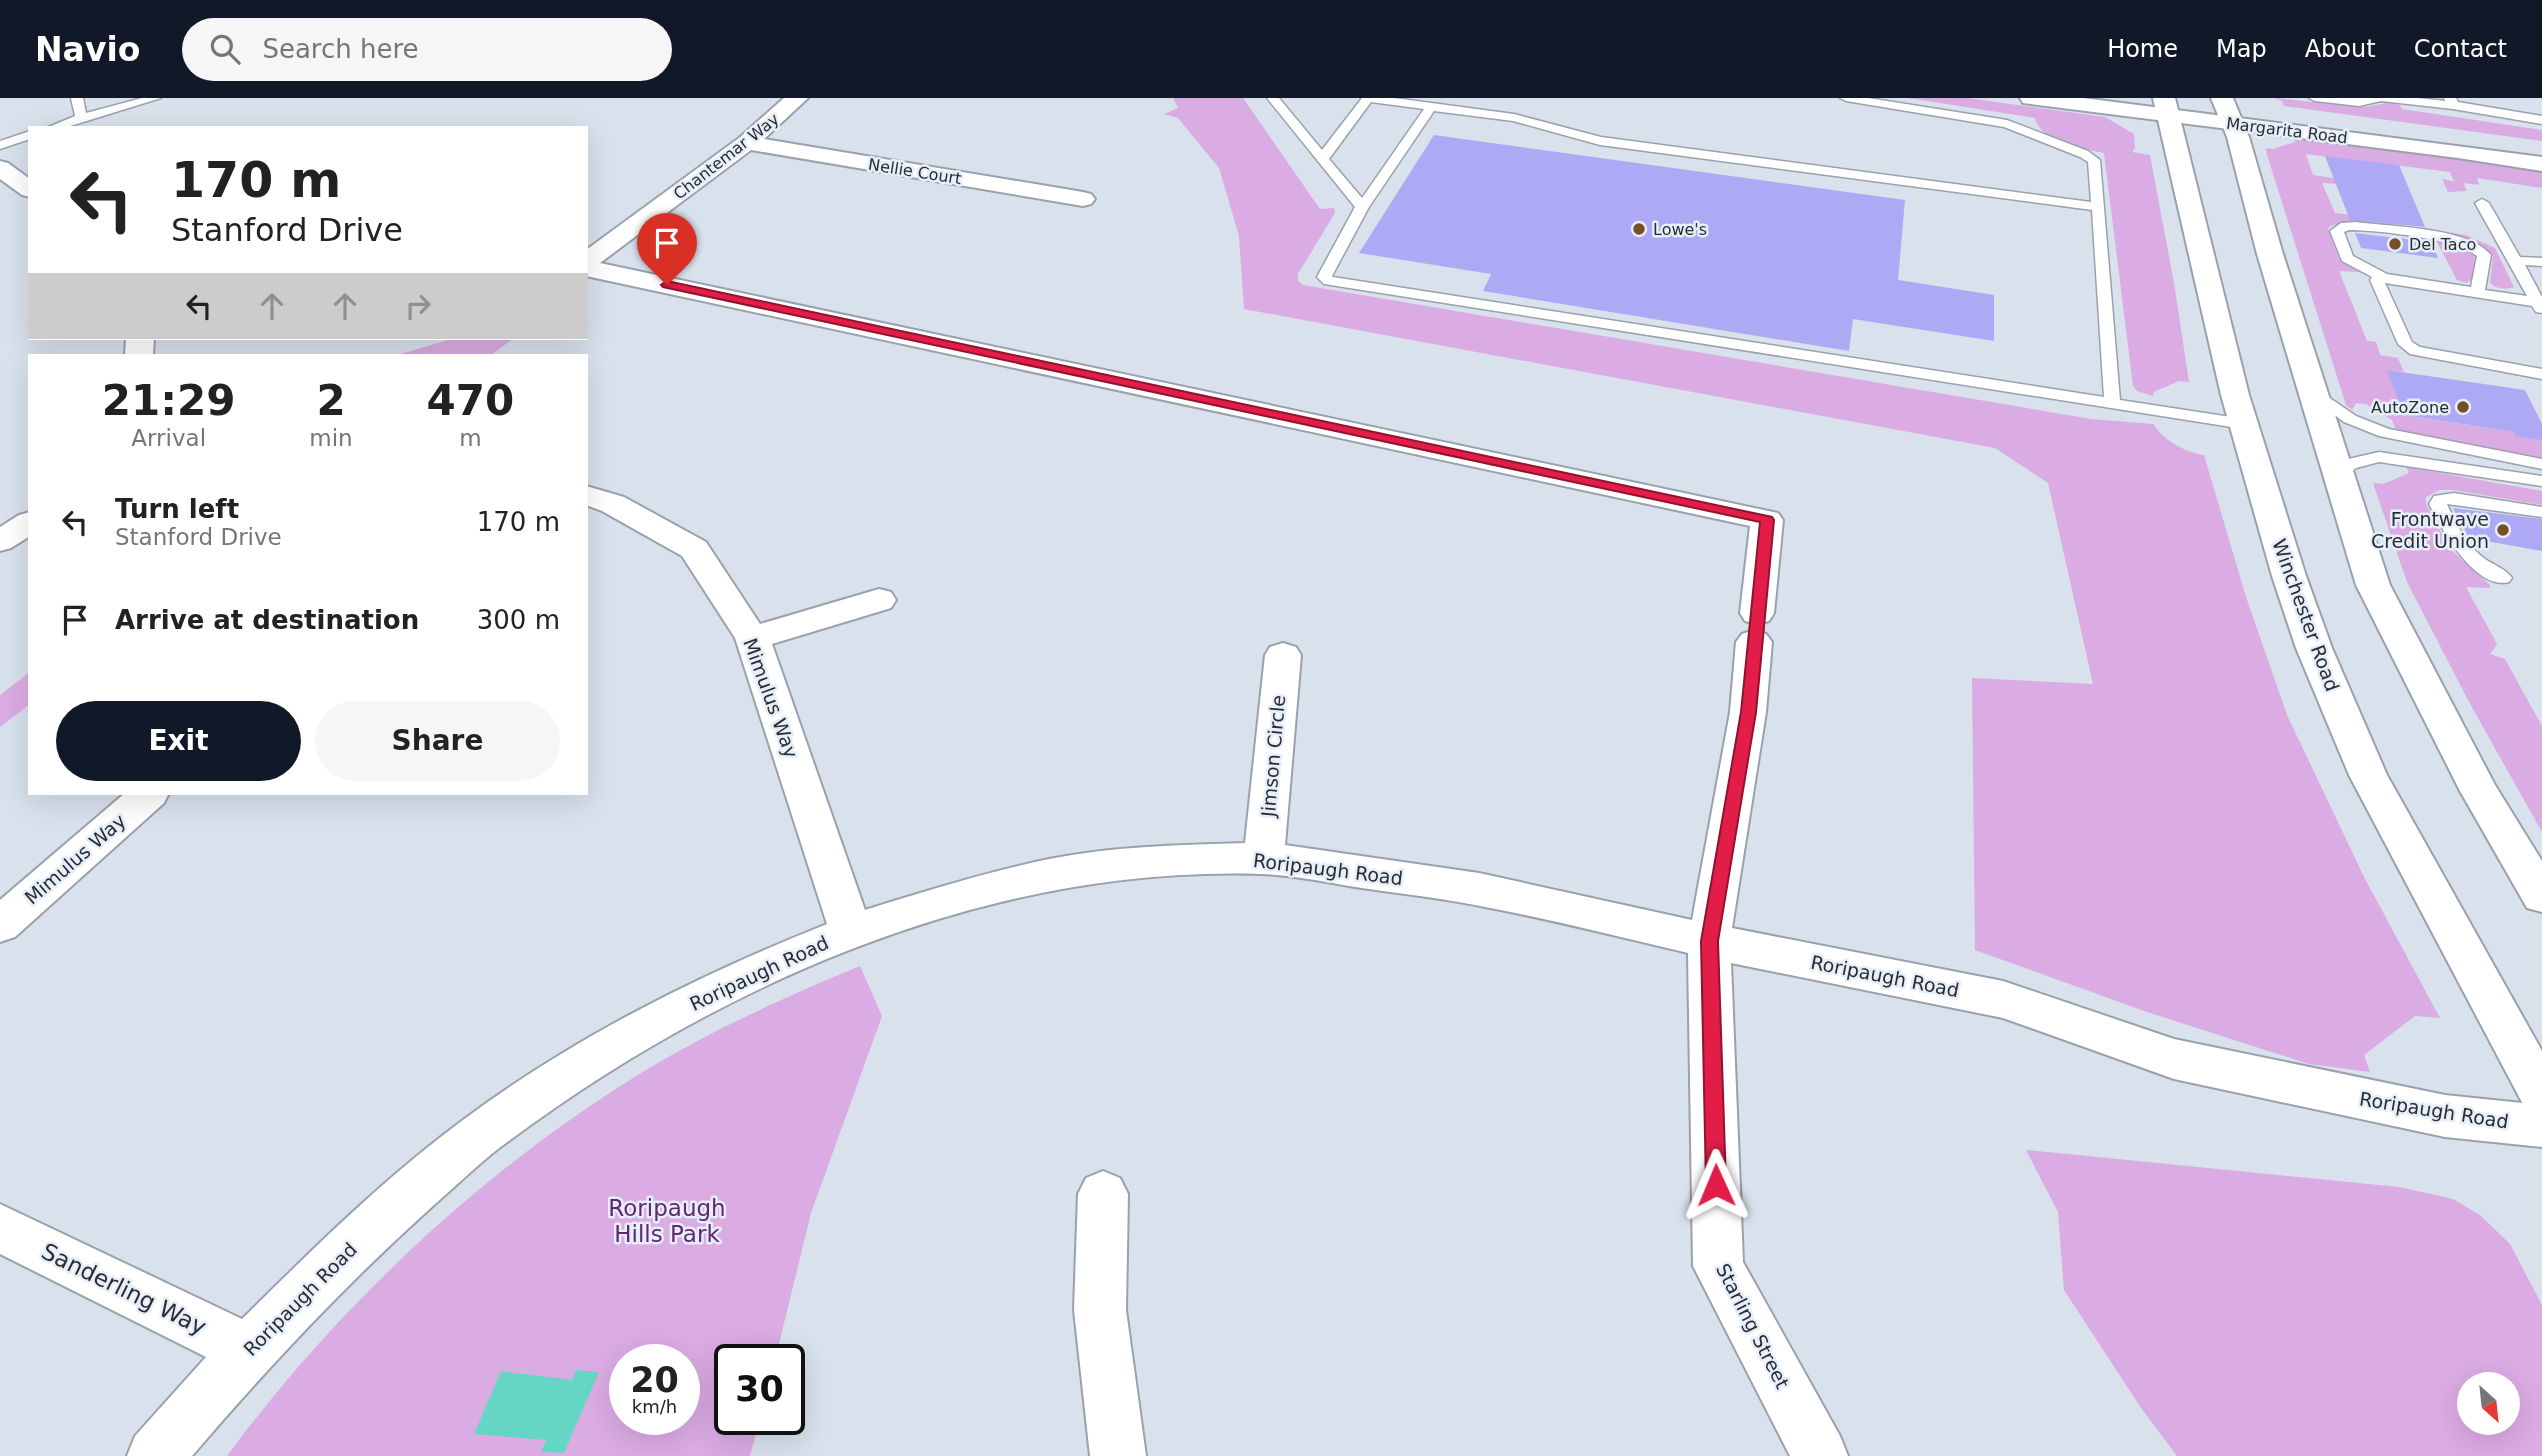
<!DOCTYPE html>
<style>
:root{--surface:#fff;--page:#f6f6f6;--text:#222;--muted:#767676;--accent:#111827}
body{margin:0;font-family:"DejaVu Sans",sans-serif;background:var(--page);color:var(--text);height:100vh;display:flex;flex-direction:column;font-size:26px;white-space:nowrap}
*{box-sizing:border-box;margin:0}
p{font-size:23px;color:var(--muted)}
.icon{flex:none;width:38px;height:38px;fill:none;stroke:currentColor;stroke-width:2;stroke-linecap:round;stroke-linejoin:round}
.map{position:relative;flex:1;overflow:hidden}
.panel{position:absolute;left:28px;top:256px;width:560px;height:441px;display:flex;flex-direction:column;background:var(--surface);border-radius:0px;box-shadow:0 7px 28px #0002}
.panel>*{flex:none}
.banner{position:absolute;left:28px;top:28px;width:560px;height:214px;border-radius:0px;box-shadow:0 7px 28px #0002;background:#fff;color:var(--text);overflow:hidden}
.needle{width:46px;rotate:153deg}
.fabs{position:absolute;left:2457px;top:1274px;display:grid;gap:14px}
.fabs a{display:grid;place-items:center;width:63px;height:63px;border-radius:50%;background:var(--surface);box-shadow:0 7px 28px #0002;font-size:35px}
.speed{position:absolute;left:609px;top:1246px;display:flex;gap:14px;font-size:35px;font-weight:700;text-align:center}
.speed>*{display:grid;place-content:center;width:91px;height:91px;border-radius:50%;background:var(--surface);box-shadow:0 7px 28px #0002;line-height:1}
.speed small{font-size:18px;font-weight:400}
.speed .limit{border:4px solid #111;border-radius:10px;background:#fff;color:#111}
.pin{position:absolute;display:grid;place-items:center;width:60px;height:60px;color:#fff;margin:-72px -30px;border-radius:50% 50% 50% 0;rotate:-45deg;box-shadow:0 0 7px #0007}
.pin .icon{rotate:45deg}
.me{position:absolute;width:77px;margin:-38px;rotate:359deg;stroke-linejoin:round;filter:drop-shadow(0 0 5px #0008)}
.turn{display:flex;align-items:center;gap:24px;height:147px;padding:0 28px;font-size:32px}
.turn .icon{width:91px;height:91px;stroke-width:2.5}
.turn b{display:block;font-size:49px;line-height:60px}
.lanes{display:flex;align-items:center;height:66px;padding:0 28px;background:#0003;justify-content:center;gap:35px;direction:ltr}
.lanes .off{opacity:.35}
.eta{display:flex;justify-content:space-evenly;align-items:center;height:119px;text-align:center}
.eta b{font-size:42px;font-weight:600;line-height:49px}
.primary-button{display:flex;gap:14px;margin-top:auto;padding:14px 28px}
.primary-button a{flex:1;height:80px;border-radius:42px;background:var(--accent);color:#fff;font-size:28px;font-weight:600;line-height:80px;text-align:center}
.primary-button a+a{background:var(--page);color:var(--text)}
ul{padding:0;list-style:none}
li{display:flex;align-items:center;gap:21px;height:98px;padding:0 28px}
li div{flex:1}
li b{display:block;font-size:26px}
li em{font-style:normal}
header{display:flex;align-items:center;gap:42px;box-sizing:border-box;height:98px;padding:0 35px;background:var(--accent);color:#fff}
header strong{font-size:33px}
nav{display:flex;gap:38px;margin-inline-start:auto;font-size:24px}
.search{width:490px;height:63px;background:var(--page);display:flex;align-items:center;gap:18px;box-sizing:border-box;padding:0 24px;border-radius:38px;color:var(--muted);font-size:26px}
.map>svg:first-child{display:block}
.green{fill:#dbabe4;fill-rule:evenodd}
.water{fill:#66d6c4}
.building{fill:#aea9f4}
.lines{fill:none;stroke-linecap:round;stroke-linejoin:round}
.lane-casing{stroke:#99a1ac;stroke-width:3}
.street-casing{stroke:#99a1ac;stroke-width:4}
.secondary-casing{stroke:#99a1ac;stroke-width:4}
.primary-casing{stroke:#99a1ac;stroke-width:4}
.lane{fill:#fff;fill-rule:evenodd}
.street{fill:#fff;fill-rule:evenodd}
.secondary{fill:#fff;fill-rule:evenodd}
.primary{fill:#fff;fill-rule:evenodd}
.route{fill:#e11d48;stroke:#92132f;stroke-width:2}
.poi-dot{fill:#744f2a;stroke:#e5eef9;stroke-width:2.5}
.labels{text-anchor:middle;stroke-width:5;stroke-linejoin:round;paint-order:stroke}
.far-street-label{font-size:16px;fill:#292d31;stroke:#e5eef9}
.far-poi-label{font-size:16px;fill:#292d31;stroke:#e5eef9;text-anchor:start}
.poi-label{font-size:19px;fill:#292d31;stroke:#e5eef9;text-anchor:end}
.street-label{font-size:19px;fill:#292d31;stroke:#e5eef9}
.near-park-label{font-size:23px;fill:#652570;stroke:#e5eef9}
.near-street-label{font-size:23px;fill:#292d31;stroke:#e5eef9}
</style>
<header>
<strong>Navio</strong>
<div class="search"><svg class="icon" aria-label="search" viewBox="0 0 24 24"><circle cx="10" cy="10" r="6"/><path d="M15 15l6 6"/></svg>Search here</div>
<nav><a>Home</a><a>Map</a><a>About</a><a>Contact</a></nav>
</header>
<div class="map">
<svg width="2542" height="1358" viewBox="0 0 2542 1358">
<rect width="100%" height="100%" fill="#d8e1ec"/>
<!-- green -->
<g class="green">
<path d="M1173,0h70l77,111 14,-1 1,5 -37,61v7l5,4 788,134 63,5c6,15 35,30 50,31l42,142 41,118 77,162 76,141 -25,-2 -51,39 6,17 -61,-8 -162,-52 -172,-62 -3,-272 121,6 -45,-201 -53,-35 -751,-139 -5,-73 -20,-68 -41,-50 -14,-4 14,-6z"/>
<path d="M1908,0h59l138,19 29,17 1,14 -3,4 18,3 24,128 15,99 -10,-1 -25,11 -1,4 -16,-5 -4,-5 -29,-233c-20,-4 -64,-11 -69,-35z"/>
<polygon points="2274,0 2366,9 2386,5 2400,7 2402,11 2542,32 2542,43 2284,8 2282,3"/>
<path d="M2295,40c82,2 166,20 247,33v17l-65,-10 2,7 -16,-2 4,8 -19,1 -6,-13 12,2 -4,-9 -144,-18 7,21 26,4v5l-17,-1 13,30 17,2 3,4 111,16 29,13 19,39c-8,3 -18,2 -24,-4l3,-27 -11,-11 -12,-4 -127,-18 -13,3 -2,3 11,30 21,13 -21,-1 28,70 9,1 4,13 18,3 6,14 -16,-2 11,30 -9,-1 6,15 118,18 28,8v18l-146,-27 -4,-11 -26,-16 -10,-1 -4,7 -6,-5 -79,-250 -1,-7 6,1 23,-7z"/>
<polygon points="2436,142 2455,145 2475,155 2473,181 2466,185 2457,182"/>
<polygon points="455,240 514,240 491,257 397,257"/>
<polygon points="2406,369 2542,393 2542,407 2453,392 2440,392 2426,399 2426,406 2450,451 2490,487 2490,490 2466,489 2497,546 2490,556 2505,561 2542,628 2542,734 2469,604 2407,484 2373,385 2383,386 2409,375"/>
<polygon points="30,574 30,606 0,629 0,597"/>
<path d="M860,868l22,50 -71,197 -36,147h-45v59h30l-10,37h-523c111,-150 255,-285 414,-383 69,-42 144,-76 219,-107zM625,1262h59v59h-59z"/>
<path d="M2026,1052l373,37 54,12 27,16 30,29 32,61v151h-365l-36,-48 -77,-118 -6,-78zM2469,1286h39v39h-39z"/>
</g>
<!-- water -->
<polygon class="water" points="576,1272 599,1274 564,1355 541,1354 546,1342 474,1336 501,1273 572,1282"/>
<!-- building -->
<g class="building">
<polygon points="1434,37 1905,102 1898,182 1994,197 1994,243 1853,221 1849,253 1483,193 1491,176 1359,155"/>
<polygon points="2325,58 2399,67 2425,129 2350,122"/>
<polygon points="2355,135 2431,144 2438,160 2361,150"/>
<polygon points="2387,272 2525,292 2542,326 2542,342 2516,338 2514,334 2404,317"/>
<polygon points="2453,410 2542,421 2542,453 2469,440"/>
</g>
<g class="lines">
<defs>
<g id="lane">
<polygon points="71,0 83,0 86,15 142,0 161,0 64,30 46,30 75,18"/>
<path d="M1267,0h12l43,52 40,-52h32l120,16 87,23 490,65 -3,-40 -8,-5 -76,-30 -158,-26 -6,-3h28l139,22 81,31 12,9 20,240 124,19 8,5 -8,5 -920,-145 -7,-7 38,-70zM1371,4l53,7 -62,89 -33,-39zM1434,13l79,10 87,24 492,65 12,187 -771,-120 -1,-1 37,-69z"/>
<polygon points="2309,0 2418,0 2445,3 2444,0 2456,0 2458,4 2542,18 2542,26 2453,11 2381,3 2359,8 2315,3"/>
<polygon points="30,33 30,41 0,51 0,43"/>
<path d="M2482,101l7,4 31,54 22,1v8l-17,-1 17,32v16l-6,-1 -4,-6 -147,-23 27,59 8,5 122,22v10l-132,-25 -12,-10 -28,-64 2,-3 -30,-16 -12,-30 11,-8 15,-1c36,5 112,5 135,33l-6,35 42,6 -52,-93zM2349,132c27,0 109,9 128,26l-6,31 -84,-13 -34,-18 -9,-24z"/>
<polygon points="2315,290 2356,318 2389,331 2542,361 2542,371 2379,338 2344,324 2309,298 2307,295"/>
<polygon points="2379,354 2542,378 2542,388 2379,364 2356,370 2345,380 2339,381 2331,376 2344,362"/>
<path d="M2454,395l88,14v10l-95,-13c10,21 19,41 38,55 9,6 21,10 27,19l-3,4c-34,9 -68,-54 -80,-78l5,-8z"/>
</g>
<g id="street">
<polygon points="784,0 808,0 764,41 1083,94 1091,96 1095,101 1091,106 1083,108 751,52 600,165 1778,415 1783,422 1774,515 1769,523 1757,526 1745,523 1740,515 1750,428 586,178 586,152 739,40"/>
<polygon points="0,63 8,65 30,81 30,99 22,97 0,81"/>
<polygon points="126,240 154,240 153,257 125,257"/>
<path d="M586,388l38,11 82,45 54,82 119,-35 12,3 5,8 -5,8 -119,36 93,266c60,-19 122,-38 184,-51 65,-13 131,-14 196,-16l20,-188 5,-8 13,-4 13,4 5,8 -16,190 194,28 213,47 38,-208 6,-70 6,-8 12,-4 12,4 6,8 -6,70 -34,216 271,53 171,58 271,56 97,10v42l-97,-10 -271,-58 -171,-61 -272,-55 12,299 97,174 8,20h-58l-97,-190 -5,-313c-69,-16 -138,-34 -208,-47 -39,-8 -78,-12 -118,-18 -33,-5 -67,-13 -101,-14 -275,-9 -547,112 -763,275 -22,17 -43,38 -64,56 -87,78 -166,162 -242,251h-65l8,-20 71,-79 -206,-103v-50l242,115c70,-69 141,-140 221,-199 113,-84 234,-144 364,-196l-92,-286 -53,-82 -80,-45 -16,-6z"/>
<polygon points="30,414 30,438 11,450 0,453 0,429 19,417"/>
<polygon points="125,695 169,695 164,705 15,839 0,844 0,802"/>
<polygon points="1103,1073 1120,1080 1128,1096 1126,1212 1146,1358 1090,1358 1074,1212 1078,1096 1086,1080"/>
</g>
<polygon id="secondary" points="2020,0 2083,0 2542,59 2542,73 2458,60 2031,6 2023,5"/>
<g id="primary">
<polygon points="2153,0 2175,0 2249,297 2306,478 2332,550 2387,677 2542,953 2542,1018 2526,1012 2349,677 2296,550 2272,478 2221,297"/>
<polygon points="2211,0 2233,0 2249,39 2283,156 2390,487 2495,687 2542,763 2542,814 2527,810 2460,693 2356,487 2257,156 2227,39"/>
</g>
</defs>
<!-- lane casing -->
<use href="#lane" class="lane-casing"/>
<!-- street casing -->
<use href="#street" class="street-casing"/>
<!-- secondary casing -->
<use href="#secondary" class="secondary-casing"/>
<!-- primary casing -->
<use href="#primary" class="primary-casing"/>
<!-- lane -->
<use href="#lane" class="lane"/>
<!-- street -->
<use href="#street" class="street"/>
<!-- secondary -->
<use href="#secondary" class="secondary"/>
<!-- primary -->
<use href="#primary" class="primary"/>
</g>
<!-- route -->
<polygon class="route" points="667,183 1772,419 1774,422 1756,614 1718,843 1726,1087 1723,1093 1716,1096 1709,1093 1706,1087 1701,843 1741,614 1760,424 663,189 661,187"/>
<!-- markers -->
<g class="poi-dot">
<circle cx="1639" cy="131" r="7"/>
<circle cx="2395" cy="146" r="7"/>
<circle cx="2463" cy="309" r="7"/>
<circle cx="2503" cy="432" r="7"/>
</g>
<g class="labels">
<!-- far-street labels -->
<g class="far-street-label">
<text transform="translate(2287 32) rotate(7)" y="6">Margarita Road</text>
<text transform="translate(726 58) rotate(-38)" y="6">Chantemar Way</text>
<text transform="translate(915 73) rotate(9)" y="6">Nellie Court</text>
</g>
<!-- far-poi labels -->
<g class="far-poi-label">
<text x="1653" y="137">Lowe's</text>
<text x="2409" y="152">Del Taco</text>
<text x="2449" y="315" text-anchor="end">AutoZone</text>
</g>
<!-- poi labels -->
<g class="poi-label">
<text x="2489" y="428">Frontwave<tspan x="2489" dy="22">Credit Union</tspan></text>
</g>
<!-- street labels -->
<g class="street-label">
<text transform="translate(2306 517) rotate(70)" y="7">Winchester Road</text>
<text transform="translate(771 600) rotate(70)" y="7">Mimulus Way</text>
<text transform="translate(1273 658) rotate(-85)" y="7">Jimson Circle</text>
<text transform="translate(75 761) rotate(-41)" y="7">Mimulus Way</text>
<text transform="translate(1328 771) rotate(7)" y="7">Roripaugh Road</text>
<text transform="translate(759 875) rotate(-25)" y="7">Roripaugh Road</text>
<text transform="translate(1885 878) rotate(11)" y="7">Roripaugh Road</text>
<text transform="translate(2434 1012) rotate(9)" y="7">Roripaugh Road</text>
<text transform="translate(300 1201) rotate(-45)" y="7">Roripaugh Road</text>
<text transform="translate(1753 1228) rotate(63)" y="7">Starling Street</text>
</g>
<!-- near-park labels -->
<g class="near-park-label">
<text x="667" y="1118">Roripaugh<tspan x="667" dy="26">Hills Park</tspan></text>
</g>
<!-- near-street labels -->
<g class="near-street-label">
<text transform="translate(124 1191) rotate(26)" y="8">Sanderling Way</text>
</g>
</g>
</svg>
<div class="fabs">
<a><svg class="needle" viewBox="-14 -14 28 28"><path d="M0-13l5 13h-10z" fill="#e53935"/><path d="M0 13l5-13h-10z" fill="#767676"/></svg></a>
</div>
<div class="speed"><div>20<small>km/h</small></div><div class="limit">30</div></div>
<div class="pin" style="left:667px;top:187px;background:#d93025"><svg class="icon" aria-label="arrive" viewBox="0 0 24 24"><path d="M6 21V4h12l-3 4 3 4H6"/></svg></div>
<svg class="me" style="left:1716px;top:1087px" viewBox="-20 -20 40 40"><path d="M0-17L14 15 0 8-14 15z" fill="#e11d48" stroke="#fff" stroke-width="4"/></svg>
<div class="banner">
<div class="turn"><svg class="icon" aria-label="left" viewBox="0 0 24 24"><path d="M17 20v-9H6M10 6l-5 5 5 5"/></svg><div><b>170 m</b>Stanford Drive</div></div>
<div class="lanes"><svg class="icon" aria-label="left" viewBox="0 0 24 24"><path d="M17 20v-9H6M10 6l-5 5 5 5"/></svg><svg class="icon off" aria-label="ahead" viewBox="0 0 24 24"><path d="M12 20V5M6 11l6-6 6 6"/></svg><svg class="icon off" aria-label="ahead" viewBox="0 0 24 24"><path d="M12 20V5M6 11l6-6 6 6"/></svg><svg class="icon off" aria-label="right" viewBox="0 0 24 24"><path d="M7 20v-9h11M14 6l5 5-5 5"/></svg></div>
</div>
<section class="panel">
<div class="eta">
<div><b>21:29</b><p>Arrival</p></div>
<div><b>2</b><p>min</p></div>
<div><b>470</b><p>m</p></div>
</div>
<ul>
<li><svg class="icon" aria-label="left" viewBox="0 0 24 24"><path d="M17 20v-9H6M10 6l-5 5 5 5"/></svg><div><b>Turn left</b><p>Stanford Drive</p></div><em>170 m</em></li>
<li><svg class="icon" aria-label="arrive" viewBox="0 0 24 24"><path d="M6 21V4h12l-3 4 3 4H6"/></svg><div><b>Arrive at destination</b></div><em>300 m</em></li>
</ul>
<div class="primary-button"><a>Exit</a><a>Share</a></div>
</section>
</div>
